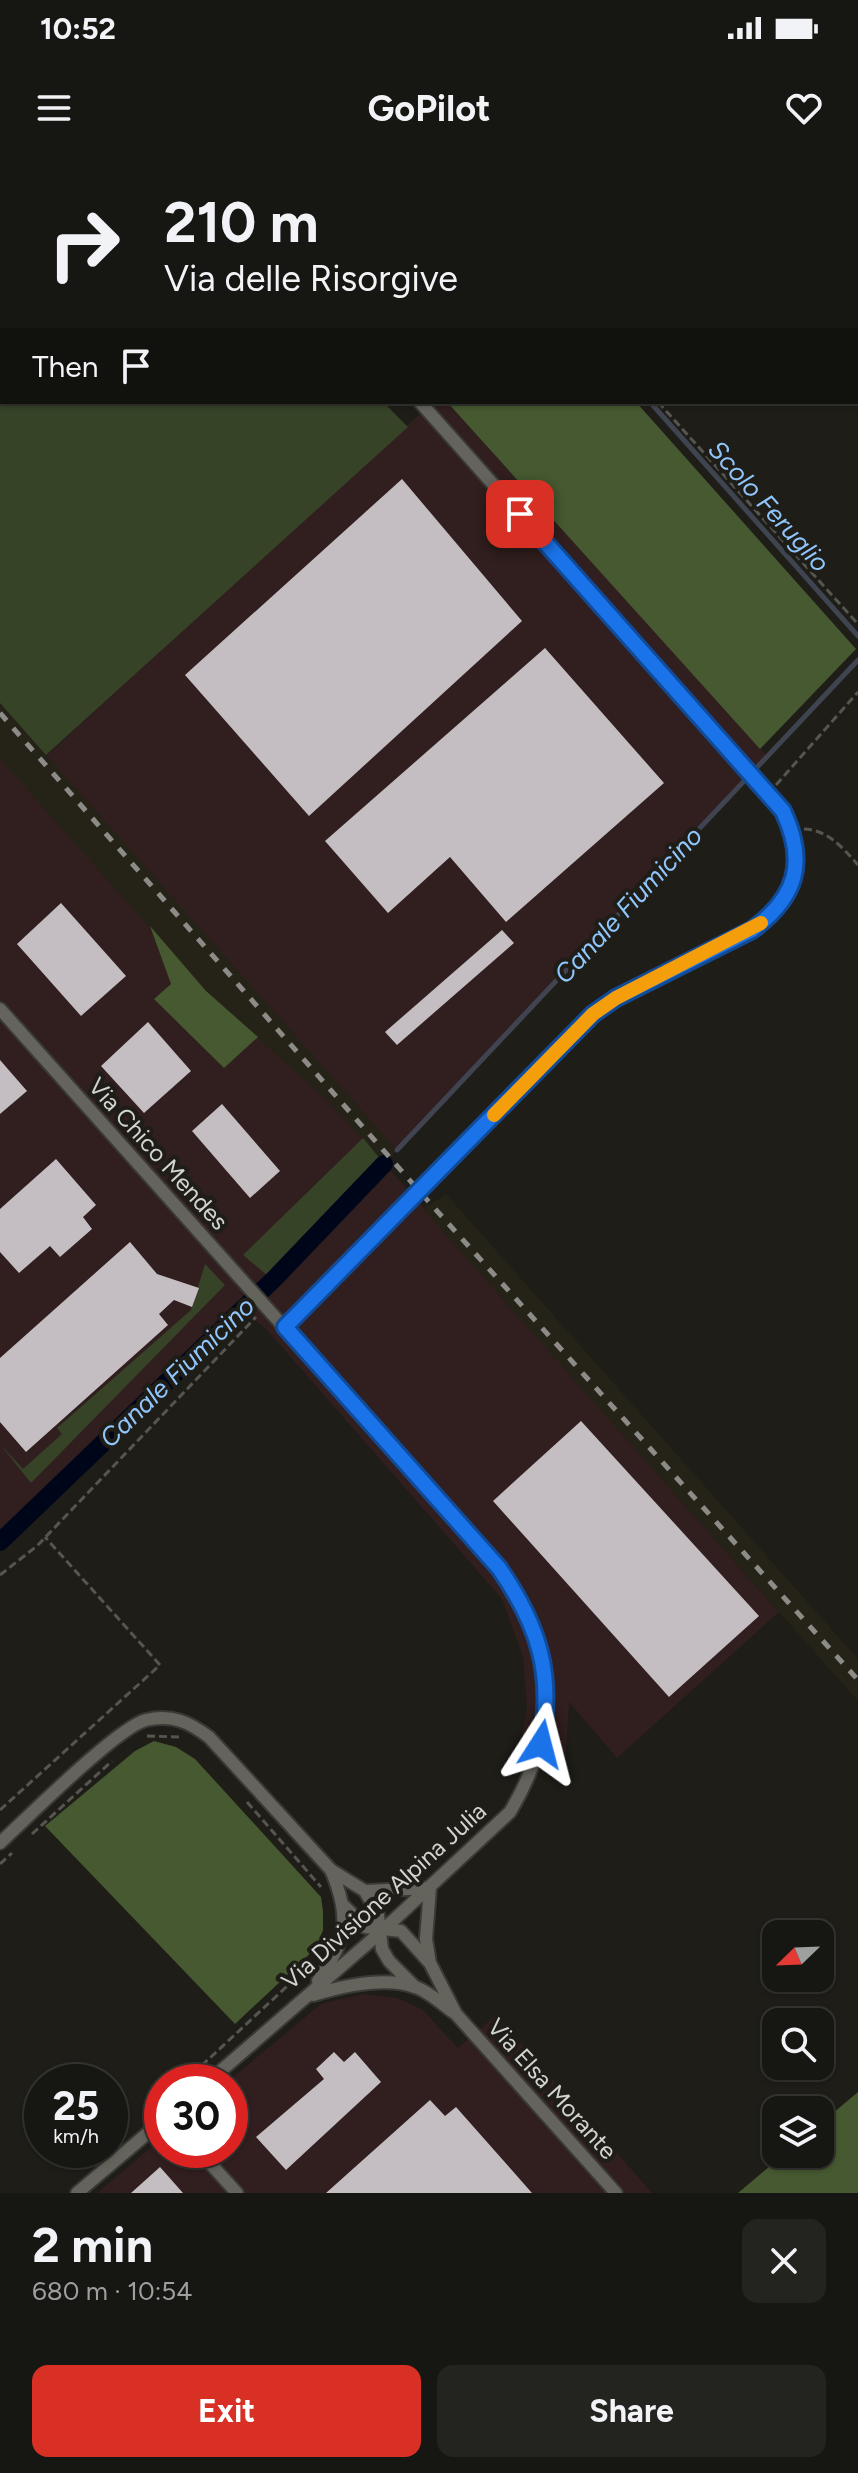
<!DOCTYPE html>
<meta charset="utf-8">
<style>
:root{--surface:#161612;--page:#232320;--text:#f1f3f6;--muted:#9e9f9f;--line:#353532;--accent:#d93025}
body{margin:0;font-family:Figtree,sans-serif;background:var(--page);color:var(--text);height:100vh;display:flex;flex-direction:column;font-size:30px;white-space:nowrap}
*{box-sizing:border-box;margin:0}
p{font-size:26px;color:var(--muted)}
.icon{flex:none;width:44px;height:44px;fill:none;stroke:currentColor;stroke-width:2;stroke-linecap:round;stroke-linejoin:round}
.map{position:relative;height:2033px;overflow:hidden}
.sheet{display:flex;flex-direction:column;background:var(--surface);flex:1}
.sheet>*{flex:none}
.guide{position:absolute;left:0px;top:0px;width:858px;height:244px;box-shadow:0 2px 6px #0004,0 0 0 2px var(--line);background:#161612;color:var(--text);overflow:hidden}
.needle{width:52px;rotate:247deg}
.tools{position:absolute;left:762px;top:1760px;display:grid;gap:16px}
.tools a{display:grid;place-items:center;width:72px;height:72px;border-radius:16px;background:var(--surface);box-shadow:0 2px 6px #0004,0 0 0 2px var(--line);font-size:40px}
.speed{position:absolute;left:24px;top:1904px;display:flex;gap:16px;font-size:40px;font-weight:700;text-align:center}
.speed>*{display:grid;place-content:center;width:104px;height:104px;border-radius:50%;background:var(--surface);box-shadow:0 2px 6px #0004,0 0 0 2px var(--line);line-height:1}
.speed small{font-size:20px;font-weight:400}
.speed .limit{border:12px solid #d22;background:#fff;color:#111}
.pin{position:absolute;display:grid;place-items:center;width:68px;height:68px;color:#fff;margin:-34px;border-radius:16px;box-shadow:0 4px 12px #0006}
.me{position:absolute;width:88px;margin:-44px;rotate:9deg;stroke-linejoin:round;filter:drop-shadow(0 0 6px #0008)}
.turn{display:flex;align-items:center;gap:28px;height:168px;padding:0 32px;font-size:36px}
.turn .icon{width:104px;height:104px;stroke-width:2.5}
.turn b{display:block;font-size:56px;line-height:68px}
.then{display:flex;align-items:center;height:76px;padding:0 32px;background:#0003;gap:16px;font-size:30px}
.round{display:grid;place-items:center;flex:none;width:84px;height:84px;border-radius:16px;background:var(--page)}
.headline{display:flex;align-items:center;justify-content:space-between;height:136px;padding:0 32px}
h1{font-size:48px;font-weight:700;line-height:60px}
.button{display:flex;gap:16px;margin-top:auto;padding:16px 32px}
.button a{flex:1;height:92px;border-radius:16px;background:var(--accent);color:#fff;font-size:32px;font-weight:700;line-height:92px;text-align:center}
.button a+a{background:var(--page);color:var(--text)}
.status{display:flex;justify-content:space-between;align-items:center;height:56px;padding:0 40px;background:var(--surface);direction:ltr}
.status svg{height:22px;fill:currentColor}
header{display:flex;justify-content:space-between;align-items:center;height:104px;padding:0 32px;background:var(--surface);font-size:36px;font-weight:700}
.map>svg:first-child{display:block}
.industrial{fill:#311e1e}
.built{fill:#252318}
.green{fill:#364327}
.forest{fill:#465930}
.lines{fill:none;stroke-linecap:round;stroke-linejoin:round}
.stream{stroke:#3f4450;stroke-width:5}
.canal{stroke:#00061a;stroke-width:18}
.building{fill:#c4bec3}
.street-casing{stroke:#393935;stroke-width:16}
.path{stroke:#565550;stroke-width:3;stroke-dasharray:8 4;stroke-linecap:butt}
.street{stroke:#64635c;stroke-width:12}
.rail{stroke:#8c8b87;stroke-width:5;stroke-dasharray:10 10;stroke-linecap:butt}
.route-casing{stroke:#114b97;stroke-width:20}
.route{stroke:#1a73e8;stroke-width:14}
.slow{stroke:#f59e0b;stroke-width:14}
.labels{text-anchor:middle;stroke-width:8;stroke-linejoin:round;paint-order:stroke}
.street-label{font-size:24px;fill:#d3d3cf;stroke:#1e1d18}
.water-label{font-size:26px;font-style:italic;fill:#91c6fd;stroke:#1e1d18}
</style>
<div class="status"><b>10:52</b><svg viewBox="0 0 49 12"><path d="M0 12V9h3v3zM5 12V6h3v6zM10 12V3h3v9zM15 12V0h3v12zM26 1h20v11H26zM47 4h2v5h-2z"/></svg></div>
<header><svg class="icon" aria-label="menu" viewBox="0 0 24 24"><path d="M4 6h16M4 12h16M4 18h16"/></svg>GoPilot<svg class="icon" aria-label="heart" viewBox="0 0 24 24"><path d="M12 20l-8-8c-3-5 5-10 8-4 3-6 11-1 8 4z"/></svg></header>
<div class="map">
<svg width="858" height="2033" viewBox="0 0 858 2033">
<rect width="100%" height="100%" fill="#1e1d18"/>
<!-- industrial -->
<g class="industrial">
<polygon points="433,242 447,242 767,596 385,1004 779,1452 617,1598 569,1542 566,1593 521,1577 527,1550 523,1497 502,1439 267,1170 243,1149 0,1382 0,543 47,595"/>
<polygon points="363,1834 397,1838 422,1849 458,1888 496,1855 652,2033 97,2033 162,1978 162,1990 230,1990 227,1922 321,1844"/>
</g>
<!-- built -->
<g class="built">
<polygon points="0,543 397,990 384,1004 331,944 206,831 0,599"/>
<polygon points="446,1034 858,1499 858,1541 423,1049"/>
</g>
<!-- green -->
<g class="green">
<polygon points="247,0 858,0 858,93 856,2"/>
<polygon points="0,220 2,242 383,242 408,267 46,595 0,543"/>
<polygon points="363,978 381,1000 268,1116 243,1095"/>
<polygon points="205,1104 225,1125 31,1323 0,1284 23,1309 62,1274 57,1268 191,1150"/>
</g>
<!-- forest -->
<g class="forest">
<polygon points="447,242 636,242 856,489 760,589"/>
<polygon points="150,766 206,831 258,877 224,908 154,839 171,824"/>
<polygon points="154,1581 176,1587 195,1599 321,1737 323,1751 323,1770 316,1788 235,1864 45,1666 135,1591"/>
<polygon points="858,1932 858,2033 738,2033 784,1994 820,1994 820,1964"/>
</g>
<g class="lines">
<!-- stream -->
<g class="stream">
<polyline points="434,0 436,2"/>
<polyline points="248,2 251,0"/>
<polyline points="0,159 2,157"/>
<polyline points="650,242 858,476"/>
<polyline points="397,990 858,500"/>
</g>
<!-- canal -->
<polyline class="canal" points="0,1382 275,1118 384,1004"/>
</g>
<!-- building -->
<g class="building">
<polygon points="402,319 522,461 309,656 185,515"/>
<polygon points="545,488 664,623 506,762 450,697 388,753 325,681"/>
<polygon points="61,743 126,816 81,856 17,784"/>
<polygon points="502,770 514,783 397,885 385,872"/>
<polygon points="148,862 191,911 144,953 101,906"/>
<polygon points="0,900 27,931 0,954"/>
<polygon points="222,944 280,1011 250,1038 192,971"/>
<polygon points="56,999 96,1045 83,1057 92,1069 60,1097 50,1086 19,1113 0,1092 0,1049"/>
<polygon points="130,1082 157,1114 199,1128 192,1147 174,1140 159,1154 168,1165 26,1292 0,1262 0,1198"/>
<polygon points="581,1261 759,1456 669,1537 493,1341"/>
<polygon points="334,1892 344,1902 355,1892 381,1922 286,2010 256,1977 324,1919 316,1909"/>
<polygon points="430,1940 445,1956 456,1947 532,2033 326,2033"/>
<polygon points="160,2007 183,2033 131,2033"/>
</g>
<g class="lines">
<defs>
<g id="street">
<polyline points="203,0 205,2"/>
<path d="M0,849l499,559c57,83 63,157 11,244l-128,119 -174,151"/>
<path d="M285,1167l308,-313 23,-16 136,-68c45,-33 55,-68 31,-119l-363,-409"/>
<path d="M0,1683c27,-25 118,-116 146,-123 26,-6 43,2 63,17l122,133 34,21 65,-3 -4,51 4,24 26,51 160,179"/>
<polyline points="365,1731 378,1755 382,1789 389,1801 415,1827"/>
<polyline points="344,1746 365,1767 401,1771 428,1801"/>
<path d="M318,1821c29,-42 33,-64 13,-111"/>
<path d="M313,1835c30,-9 72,-19 102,-8 13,4 27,17 38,25"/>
<polyline points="198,1990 237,2033"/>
<polyline points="77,2033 162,1961"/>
</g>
</defs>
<!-- street casing -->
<use href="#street" class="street-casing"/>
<!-- path -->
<g class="path">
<polyline points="441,0 443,2"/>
<polyline points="311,2 314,0"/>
<polyline points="658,242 858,464"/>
<polyline points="776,625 858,532"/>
<path d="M804,669c24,1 39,19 54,36"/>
<polyline points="0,1415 37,1386 256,1157"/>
<polyline points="147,1576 179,1577"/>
<polyline points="247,1642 321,1727"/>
<polyline points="0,1650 160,1505 45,1377"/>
<polyline points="32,1674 112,1601"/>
<polyline points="0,1704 12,1693"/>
<polyline points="184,1922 312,1803"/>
</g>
<!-- street -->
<use href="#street" class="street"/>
<!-- rail -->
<polyline class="rail" points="0,553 420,1032 858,1520"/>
</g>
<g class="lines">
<defs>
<path id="route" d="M520,354l263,297c24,51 14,86 -31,119l-136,68 -23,16 -308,313 214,241c40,58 55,106 42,176"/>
</defs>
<!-- route casing -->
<use href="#route" class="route-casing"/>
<!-- route -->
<use href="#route" class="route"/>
<!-- slow -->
<polyline class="slow" points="494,955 593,854 616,838 761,763"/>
</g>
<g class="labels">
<!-- street labels -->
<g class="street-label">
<text transform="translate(158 994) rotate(48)" y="8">Via Chico Mendes</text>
<text transform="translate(384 1736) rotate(-42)" y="8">Via Divisione Alpina Julia</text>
<text transform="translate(552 1929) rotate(48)" y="8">Via Elsa Morante</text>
</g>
<!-- water labels -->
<g class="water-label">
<text transform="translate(769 346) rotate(48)" y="9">Scolo Feruglio</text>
<text transform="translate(628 745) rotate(-47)" y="9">Canale Fiumicino</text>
<text transform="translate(177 1212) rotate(-44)" y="9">Canale Fiumicino</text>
</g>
</g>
</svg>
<div class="tools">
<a><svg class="needle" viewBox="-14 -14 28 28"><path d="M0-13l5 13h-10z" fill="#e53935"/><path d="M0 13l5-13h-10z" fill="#9e9f9f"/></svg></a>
<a><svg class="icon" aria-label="search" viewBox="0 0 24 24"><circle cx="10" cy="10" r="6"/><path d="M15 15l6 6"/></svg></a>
<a><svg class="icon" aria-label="layers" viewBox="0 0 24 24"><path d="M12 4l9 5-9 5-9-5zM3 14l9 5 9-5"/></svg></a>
</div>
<div class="speed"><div>25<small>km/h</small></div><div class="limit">30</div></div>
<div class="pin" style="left:520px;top:354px;background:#d93025"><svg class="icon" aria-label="arrive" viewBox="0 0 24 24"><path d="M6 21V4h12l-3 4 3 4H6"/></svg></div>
<svg class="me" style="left:541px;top:1584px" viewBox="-20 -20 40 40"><path d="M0-17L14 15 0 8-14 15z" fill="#1a73e8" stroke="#fff" stroke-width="4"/></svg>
<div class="guide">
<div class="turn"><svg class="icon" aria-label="right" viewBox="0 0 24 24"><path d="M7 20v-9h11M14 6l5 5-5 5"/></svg><div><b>210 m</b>Via delle Risorgive</div></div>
<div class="then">Then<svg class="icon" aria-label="arrive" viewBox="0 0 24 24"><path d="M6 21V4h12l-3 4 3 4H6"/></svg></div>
</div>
</div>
<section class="sheet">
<div class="headline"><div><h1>2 min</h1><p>680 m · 10:54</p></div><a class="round"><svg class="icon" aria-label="close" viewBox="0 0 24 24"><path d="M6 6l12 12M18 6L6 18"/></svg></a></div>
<div class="button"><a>Exit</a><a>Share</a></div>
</section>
